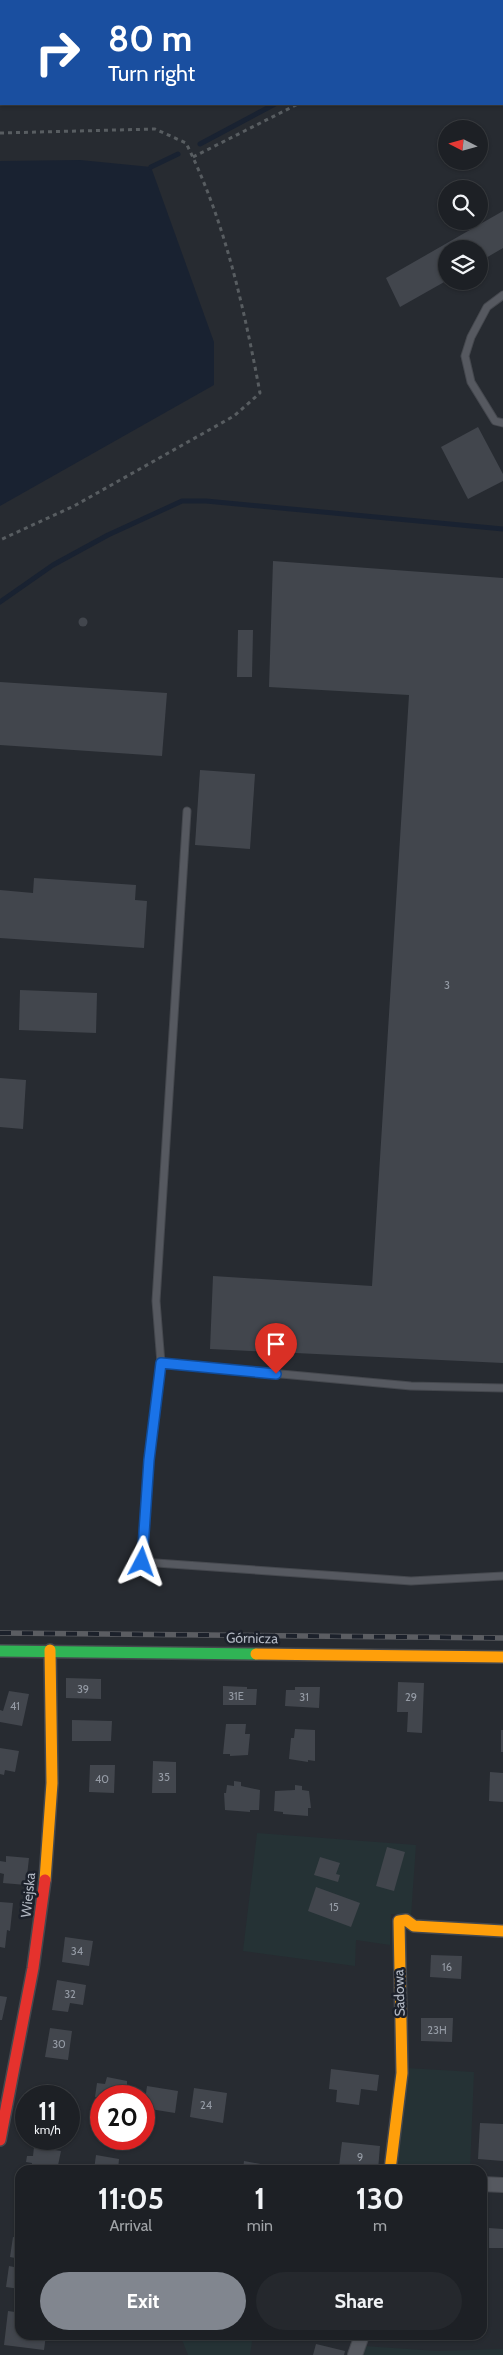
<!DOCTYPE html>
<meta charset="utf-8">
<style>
:root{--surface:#1d2025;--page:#25282d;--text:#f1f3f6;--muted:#a0a3a7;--line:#3b3e42;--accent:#81868f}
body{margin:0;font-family:Cabin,sans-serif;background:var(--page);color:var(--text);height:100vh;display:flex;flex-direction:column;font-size:19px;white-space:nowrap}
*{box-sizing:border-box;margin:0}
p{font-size:16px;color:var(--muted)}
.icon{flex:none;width:28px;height:28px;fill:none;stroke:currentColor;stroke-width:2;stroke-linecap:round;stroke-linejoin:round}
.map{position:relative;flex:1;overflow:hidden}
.side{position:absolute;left:15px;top:2165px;width:472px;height:175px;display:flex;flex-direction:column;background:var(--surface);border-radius:15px;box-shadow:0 1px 4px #0004,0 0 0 1px var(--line)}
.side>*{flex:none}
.guide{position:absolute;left:0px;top:0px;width:504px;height:105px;box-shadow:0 1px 4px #0004,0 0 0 1px var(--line);background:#1a4fa0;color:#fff;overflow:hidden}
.needle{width:32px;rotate:276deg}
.controls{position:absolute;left:438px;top:120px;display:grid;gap:10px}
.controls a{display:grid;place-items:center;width:50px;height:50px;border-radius:50%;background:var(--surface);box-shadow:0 1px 4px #0004,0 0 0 1px var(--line);font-size:25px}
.speed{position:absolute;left:15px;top:2085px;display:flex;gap:10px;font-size:25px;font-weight:700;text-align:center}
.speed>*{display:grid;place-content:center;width:65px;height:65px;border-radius:50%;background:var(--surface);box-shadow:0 1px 4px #0004,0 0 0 1px var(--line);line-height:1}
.speed small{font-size:12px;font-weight:400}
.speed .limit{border:8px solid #d22;background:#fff;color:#111}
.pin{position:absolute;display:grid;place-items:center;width:42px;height:42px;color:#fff;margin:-51px -21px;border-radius:50% 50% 50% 0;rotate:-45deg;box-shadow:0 0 5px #0007}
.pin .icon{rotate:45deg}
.me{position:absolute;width:55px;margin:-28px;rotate:4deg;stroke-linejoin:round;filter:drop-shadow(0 0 4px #0008)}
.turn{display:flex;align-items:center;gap:18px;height:105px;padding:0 25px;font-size:22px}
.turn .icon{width:65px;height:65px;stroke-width:2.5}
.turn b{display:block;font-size:35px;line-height:42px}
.eta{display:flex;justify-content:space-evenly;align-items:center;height:85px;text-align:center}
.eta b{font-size:30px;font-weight:700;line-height:35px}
.button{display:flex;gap:10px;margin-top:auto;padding:10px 25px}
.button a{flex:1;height:58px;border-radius:30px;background:var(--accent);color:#fff;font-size:20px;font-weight:700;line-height:58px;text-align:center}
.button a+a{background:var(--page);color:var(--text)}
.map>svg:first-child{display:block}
.green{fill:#253235}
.water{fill:#192231}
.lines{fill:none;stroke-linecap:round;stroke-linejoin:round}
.stream{stroke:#192231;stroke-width:5}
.building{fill:#42464d}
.lane-casing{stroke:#45484e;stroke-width:9}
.street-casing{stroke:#45484e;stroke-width:16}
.fast-casing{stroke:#45484e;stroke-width:14}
.slow-casing{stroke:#45484e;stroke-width:14}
.jam-casing{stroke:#45484e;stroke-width:14}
.path{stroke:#585d61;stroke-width:3;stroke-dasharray:4 4;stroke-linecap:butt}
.lane{stroke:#565960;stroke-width:7}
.street{stroke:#565960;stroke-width:14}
.fast{stroke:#30b455;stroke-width:11}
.slow{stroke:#ff9f0a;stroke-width:11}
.jam{stroke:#e5322d;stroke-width:11}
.rail-casing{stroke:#5b5d62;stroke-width:5.5}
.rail{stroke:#1c212b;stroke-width:4;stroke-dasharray:11;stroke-linecap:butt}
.route-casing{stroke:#114b97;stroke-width:12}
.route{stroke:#1a73e8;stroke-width:9}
.labels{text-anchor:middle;stroke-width:5;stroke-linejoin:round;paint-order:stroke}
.number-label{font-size:11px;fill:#959ba5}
.street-label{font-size:14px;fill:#b1b7c2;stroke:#1c212b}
</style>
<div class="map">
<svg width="503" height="2355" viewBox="0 0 503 2355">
<rect width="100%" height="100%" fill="#272b31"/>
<!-- green -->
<g class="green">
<polygon points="0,0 233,0 234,1 1,1 1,4"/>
<polygon points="257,1833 416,1845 411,1916 391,1914 390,1945 356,1940 355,1966 243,1951"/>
<polygon points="407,2068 474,2072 470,2170 396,2170"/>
<polygon points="180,2335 253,2335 250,2355 188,2355"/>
<polygon points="364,2346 437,2351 503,2349 503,2355 360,2355"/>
</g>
<!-- water -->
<polygon class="water" points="80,160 151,167 214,342 214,385 0,506 0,161"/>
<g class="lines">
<!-- stream -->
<g class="stream">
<polyline points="456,1 458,0"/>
<polyline points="200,144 275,104"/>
<polyline points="151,167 178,154"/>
<polyline points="0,602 53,565 108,535 182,501 206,501 503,529"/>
</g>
</g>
<!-- building -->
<g class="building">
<polygon points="503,211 503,248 479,262 479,249 446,249 446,281 400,307 386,278"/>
<polygon points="478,427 503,474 503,481 468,499 441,447"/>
<polygon points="273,561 503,578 503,1363 210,1349 213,1276 372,1286 409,695 269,687"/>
<circle cx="83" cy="622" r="4.5"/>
<polygon points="238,630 253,630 252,677 237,677"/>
<polygon points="0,682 167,693 162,756 0,745"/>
<polygon points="200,770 255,774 250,849 195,845"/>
<polygon points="34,878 136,885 135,900 147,901 144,948 0,938 0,890 33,893"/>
<polygon points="20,990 97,993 96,1033 19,1030"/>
<polygon points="0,1078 26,1080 23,1129 0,1127"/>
<polygon points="66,1678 101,1679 101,1699 66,1698"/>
<polygon points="398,1682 424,1683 422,1733 407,1732 408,1712 397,1712"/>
<polygon points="223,1686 247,1687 247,1689 257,1689 256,1705 223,1705"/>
<polygon points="295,1687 320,1687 319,1708 285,1706 286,1690 295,1690"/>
<polygon points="9,1691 29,1694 22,1726 0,1722 0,1710 3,1711"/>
<polygon points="72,1720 112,1721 111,1741 72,1741"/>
<polygon points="226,1724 246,1724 245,1734 250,1734 248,1755 230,1756 230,1754 223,1754"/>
<polygon points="295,1729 315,1730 315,1761 308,1760 308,1762 289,1759 291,1738 294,1738"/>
<rect x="501" y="1730" width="2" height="22"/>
<polygon points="0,1748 19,1751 15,1772 5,1770 4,1775 0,1774"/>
<polygon points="153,1761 176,1762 176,1793 152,1793"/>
<polygon points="90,1765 115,1765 114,1793 89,1792"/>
<polygon points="490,1772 503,1773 503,1802 489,1801"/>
<polygon points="234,1781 241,1782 241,1786 260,1790 259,1810 250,1810 250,1812 225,1810 224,1793 226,1793 227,1785 234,1786"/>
<polygon points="295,1785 302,1786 302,1790 309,1791 311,1808 308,1808 308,1816 283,1814 283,1812 274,1811 275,1791 295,1790"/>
<polygon points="387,1847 405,1852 394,1891 376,1886"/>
<polygon points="6,1856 29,1858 26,1885 3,1883 4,1874 0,1873 0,1861 6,1862"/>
<polygon points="320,1857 340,1863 336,1874 340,1875 338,1882 314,1875"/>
<polygon points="316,1887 360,1903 351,1927 308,1911"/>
<polygon points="0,1902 13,1903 10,1931 7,1930 5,1948 0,1947"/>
<polygon points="65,1937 93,1941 89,1966 62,1962"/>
<polygon points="431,1955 462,1956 461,1979 430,1977"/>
<polygon points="57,1980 86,1985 83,2005 70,2003 68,2012 52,2010"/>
<polygon points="0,1996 7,1997 2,2020 0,2020"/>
<polygon points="421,2018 453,2018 452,2042 421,2041"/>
<polygon points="50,2028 72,2031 68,2060 45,2057"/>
<polygon points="331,2069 379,2075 377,2091 361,2089 359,2105 336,2102 337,2090 329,2089"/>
<polygon points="107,2077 127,2081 127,2096 95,2097 97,2083 105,2084"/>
<polygon points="147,2086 178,2091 175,2113 144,2108"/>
<polygon points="194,2088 227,2093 223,2123 190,2117"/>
<polygon points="480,2123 503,2124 503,2161 478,2159"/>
<polygon points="342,2142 380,2146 378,2170 339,2167"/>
<polygon points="34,2147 61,2151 57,2170 31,2170 32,2163 26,2162 27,2156 33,2156"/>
<polygon points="96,2155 119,2159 118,2170 94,2170"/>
<polygon points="244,2161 266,2165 265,2170 243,2170"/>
<polygon points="489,2228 503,2229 503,2248 489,2248"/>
<polygon points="13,2237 20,2238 20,2289 6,2287 9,2266 14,2267 15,2258 10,2257"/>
<polygon points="16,2305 20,2305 20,2335 46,2335 44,2350 4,2345 8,2311 15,2312"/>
<polygon points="316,2344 345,2351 344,2355 313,2355"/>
</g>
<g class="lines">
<defs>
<g id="lane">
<polyline points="503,295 487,307 471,337 465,356 471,382 495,421 503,423"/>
<polyline points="187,811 156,1301 161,1363 149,1460 142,1562 411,1581 503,1576"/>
<polyline points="161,1363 411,1386 503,1388"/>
</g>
<g id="street">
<polyline points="482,2184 503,2185"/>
<polyline points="355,2355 362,2335"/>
</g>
<polyline id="fast" points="0,1651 256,1654"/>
<g id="slow">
<polyline points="256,1654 503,1657"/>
<polyline points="45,1880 52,1783 50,1650"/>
<polyline points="390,2170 402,2073 399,1921 406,1920 414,1926 503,1931"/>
</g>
<polyline id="jam" points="0,2140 33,1968 45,1880"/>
</defs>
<!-- lane casing -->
<use href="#lane" class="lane-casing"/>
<!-- street casing -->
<use href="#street" class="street-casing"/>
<!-- fast casing -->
<use href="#fast" class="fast-casing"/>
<!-- slow casing -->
<use href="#slow" class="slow-casing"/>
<!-- jam casing -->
<use href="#jam" class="jam-casing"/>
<!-- path -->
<g class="path">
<polyline points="487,1 490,0"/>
<path d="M0,133l155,-4 31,14c39,78 58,165 74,250l-26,23 -160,90 -74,34"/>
<polyline points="193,157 298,104"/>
</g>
<!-- lane -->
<use href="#lane" class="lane"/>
<!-- street -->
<use href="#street" class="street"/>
<!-- fast -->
<use href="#fast" class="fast"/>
<!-- slow -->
<use href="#slow" class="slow"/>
<!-- jam -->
<use href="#jam" class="jam"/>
<defs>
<polyline id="rail" points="0,1633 503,1638"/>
</defs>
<!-- rail casing -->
<use href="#rail" class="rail-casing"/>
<!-- rail -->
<use href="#rail" class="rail"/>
</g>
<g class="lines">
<defs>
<polyline id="route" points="142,1562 149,1460 161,1363 276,1374"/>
</defs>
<!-- route casing -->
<use href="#route" class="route-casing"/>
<!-- route -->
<use href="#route" class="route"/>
</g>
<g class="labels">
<!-- number labels -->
<g class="number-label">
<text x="447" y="989">3</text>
<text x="83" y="1693">39</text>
<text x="236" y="1700">31E</text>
<text x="304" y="1701">31</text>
<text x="411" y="1701">29</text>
<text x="15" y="1710">41</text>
<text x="164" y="1781">35</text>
<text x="102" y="1783">40</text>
<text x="334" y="1911">15</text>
<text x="77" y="1955">34</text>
<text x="447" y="1971">16</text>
<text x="70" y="1998">32</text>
<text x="437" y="2034">23H</text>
<text x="59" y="2048">30</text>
<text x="206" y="2109">24</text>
<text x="360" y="2161">9</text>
</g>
<!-- street labels -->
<g class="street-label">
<text transform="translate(252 1638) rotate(1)" y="5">Górnicza</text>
<text transform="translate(28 1895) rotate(-84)" y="5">Wiejska</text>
<text transform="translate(399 1993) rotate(-92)" y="5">Sadowa</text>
</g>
</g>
</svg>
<div class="controls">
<a><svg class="needle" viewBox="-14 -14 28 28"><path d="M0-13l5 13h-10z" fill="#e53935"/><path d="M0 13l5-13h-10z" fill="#a0a3a7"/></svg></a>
<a><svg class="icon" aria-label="search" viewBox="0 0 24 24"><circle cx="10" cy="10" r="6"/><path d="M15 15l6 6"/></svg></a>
<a><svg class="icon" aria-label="layers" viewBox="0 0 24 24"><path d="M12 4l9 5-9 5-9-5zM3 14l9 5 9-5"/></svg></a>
</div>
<div class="speed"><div>11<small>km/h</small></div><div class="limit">20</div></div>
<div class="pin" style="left:276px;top:1374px;background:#d93025"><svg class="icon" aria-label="arrive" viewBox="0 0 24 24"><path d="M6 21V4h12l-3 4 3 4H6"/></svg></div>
<svg class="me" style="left:142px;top:1562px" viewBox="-20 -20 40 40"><path d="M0-17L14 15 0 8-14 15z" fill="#1a73e8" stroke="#fff" stroke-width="4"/></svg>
<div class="guide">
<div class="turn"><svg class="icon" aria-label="right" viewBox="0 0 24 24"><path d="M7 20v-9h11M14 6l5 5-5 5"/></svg><div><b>80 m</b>Turn right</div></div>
</div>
<section class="side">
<div class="eta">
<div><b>11:05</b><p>Arrival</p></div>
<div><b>1</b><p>min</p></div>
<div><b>130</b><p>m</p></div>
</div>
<div class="button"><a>Exit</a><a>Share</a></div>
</section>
</div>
